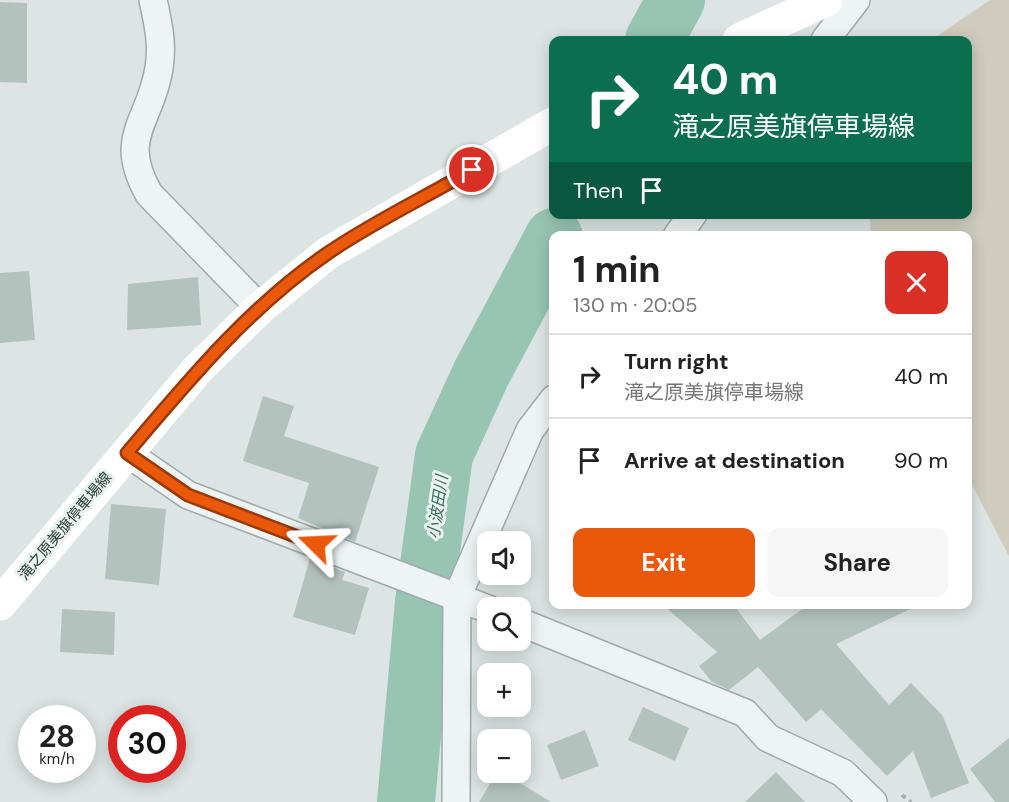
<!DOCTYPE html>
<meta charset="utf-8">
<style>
:root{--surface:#fff;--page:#f6f6f6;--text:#222;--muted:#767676;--line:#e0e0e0;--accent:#ea580c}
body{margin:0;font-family:"DM Sans","Noto Sans JP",sans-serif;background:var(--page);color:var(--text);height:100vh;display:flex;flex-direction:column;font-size:22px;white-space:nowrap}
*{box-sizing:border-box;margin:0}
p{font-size:20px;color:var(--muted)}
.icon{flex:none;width:33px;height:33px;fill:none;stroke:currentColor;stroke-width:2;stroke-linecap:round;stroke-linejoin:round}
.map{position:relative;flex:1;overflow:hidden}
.details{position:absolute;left:549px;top:231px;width:423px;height:378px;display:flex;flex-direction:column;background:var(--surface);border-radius:12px;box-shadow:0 3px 15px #0003}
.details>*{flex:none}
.hud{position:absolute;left:549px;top:36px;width:423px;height:183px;border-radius:12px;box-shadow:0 3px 15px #0003;background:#0b6e4f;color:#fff;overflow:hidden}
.buttons{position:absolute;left:477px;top:531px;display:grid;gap:12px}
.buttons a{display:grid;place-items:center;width:54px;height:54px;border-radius:12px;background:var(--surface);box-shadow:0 3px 15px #0003;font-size:30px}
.speed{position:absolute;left:18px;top:705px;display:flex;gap:12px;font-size:30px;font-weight:700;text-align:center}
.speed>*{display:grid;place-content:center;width:78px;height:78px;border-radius:50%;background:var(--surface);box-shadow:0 3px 15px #0003;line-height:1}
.speed small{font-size:15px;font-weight:400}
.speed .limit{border:9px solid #d22;background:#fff;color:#111}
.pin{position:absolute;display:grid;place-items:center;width:51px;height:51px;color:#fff;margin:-26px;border:3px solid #fff;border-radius:50%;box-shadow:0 2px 6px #0007}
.me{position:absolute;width:66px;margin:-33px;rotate:291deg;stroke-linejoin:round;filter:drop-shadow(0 0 4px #0008)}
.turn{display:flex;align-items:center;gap:21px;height:126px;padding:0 24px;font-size:27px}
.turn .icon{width:78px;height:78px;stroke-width:2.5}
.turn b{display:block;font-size:42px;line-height:51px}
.then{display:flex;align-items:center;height:57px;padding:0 24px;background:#0003;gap:12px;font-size:22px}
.round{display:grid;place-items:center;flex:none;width:63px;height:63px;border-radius:12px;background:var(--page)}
.summary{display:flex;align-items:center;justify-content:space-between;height:102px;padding:0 24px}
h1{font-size:36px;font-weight:700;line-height:45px}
.button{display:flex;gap:12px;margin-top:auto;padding:12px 24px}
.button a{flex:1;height:69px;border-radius:12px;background:var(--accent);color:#fff;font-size:24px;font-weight:700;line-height:69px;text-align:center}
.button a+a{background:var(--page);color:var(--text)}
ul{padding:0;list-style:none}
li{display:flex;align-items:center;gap:18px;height:84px;padding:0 24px;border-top:2px solid var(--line)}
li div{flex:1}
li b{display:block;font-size:22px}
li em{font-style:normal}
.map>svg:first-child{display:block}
.green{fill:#cfccbe}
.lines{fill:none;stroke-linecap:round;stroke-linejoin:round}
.river{stroke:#98c4b3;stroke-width:58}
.building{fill:#b4c2be}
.minor-casing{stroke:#9eaba8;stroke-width:30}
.path{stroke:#a6b1af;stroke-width:4;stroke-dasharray:4.5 4.5;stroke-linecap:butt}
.minor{stroke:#eef4f3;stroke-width:27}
.secondary{stroke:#fff;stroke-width:33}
.route-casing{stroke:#983908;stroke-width:15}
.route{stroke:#ea580c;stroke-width:10}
.labels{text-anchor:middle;stroke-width:6;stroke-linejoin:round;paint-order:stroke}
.street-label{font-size:15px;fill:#273b35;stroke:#ebf3f1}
.water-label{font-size:16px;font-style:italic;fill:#336c58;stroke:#ebf3f1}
</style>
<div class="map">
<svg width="1009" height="802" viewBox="0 0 1009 802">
<rect width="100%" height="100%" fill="#dce5e3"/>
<!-- green -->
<polygon class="green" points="990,0 1009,0 1009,556 968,477 968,236 871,235 870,215 968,214 968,40 931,40"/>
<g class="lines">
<!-- river -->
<g class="river">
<polyline points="654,40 676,0"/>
<polyline points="406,802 424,602 444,455 481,374 554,237"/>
</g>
</g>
<!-- building -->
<g class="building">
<polygon points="0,2 27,3 27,83 0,82"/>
<polygon points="29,271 35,340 0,343 0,273"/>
<polygon points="198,277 201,325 127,330 128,284"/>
<polygon points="263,396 294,406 284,436 379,467 355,542 298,518 309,483 243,461"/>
<polygon points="111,504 166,509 159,585 105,579"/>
<polygon points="310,558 345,572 342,580 369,588 355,635 293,617"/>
<polygon points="662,604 733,604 760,640 809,604 921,604 836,644 889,705 911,683 943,716 969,783 931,798 913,751 887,776 821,709 806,722 758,667 729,690 712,682 699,666 717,652"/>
<polygon points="62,609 115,612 114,655 60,652"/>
<polygon points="643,707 689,728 675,761 628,740"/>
<polygon points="585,730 599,766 561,780 547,745"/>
<polygon points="1009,738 1009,802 995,802 970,769"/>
<polygon points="497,772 502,772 551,802 479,802"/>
<polygon points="776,772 805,802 745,802"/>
</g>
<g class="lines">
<defs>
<g id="minor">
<path d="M153,0c5,23 10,44 6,68 -8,54 -43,68 -10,126l111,114"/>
<polyline points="825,40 856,0"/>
<polyline points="677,236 693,214"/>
<polyline points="127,453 188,495 488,609"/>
<polyline points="520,622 745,713 768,738 843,773 873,802"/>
<polyline points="456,802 457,597 530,430 554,399"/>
</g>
</defs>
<!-- minor casing -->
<use href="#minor" class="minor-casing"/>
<!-- path -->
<polyline class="path" points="902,795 911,802"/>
<!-- minor -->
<use href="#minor" class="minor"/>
<!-- secondary -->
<g class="secondary">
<polyline points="739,40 826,0"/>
<polyline points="0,604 197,370 260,308 328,253 554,123"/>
</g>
</g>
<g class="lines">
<defs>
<path id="route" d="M316,544l-128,-49 -61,-42c61,-72 123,-147 201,-200 45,-31 96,-55 144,-83"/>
</defs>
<!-- route casing -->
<use href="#route" class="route-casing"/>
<!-- route -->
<use href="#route" class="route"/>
</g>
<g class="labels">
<!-- street labels -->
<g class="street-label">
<text transform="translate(65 526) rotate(-50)" y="5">滝之原美旗停車場線</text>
</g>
<!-- water labels -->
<g class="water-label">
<text transform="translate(437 507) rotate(-82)" y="6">小波田川</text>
</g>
</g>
</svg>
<div class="buttons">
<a><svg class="icon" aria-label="sound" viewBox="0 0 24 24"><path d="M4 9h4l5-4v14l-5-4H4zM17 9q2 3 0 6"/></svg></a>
<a><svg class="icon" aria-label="search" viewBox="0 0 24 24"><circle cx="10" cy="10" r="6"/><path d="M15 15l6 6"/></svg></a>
<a>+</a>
<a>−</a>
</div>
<div class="speed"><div>28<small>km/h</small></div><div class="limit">30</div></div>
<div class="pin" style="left:472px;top:170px;background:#d93025"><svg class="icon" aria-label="arrive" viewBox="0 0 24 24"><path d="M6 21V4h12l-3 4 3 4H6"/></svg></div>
<svg class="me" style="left:316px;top:544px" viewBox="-20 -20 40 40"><path d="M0-17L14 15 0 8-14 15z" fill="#ea580c" stroke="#fff" stroke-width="4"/></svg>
<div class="hud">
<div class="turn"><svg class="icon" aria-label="right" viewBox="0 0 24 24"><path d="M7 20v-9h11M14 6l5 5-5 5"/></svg><div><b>40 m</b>滝之原美旗停車場線</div></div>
<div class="then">Then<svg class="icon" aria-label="arrive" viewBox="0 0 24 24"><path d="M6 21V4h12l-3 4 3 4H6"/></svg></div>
</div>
<section class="details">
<div class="summary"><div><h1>1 min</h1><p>130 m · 20:05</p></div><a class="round" style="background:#d93025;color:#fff"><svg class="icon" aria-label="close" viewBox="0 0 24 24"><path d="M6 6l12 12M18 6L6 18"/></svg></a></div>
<ul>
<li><svg class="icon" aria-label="right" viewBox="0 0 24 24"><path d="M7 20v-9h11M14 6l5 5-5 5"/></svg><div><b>Turn right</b><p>滝之原美旗停車場線</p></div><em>40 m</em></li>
<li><svg class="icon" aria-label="arrive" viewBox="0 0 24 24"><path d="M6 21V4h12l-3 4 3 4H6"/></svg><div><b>Arrive at destination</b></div><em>90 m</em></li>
</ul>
<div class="button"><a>Exit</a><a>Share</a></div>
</section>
</div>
